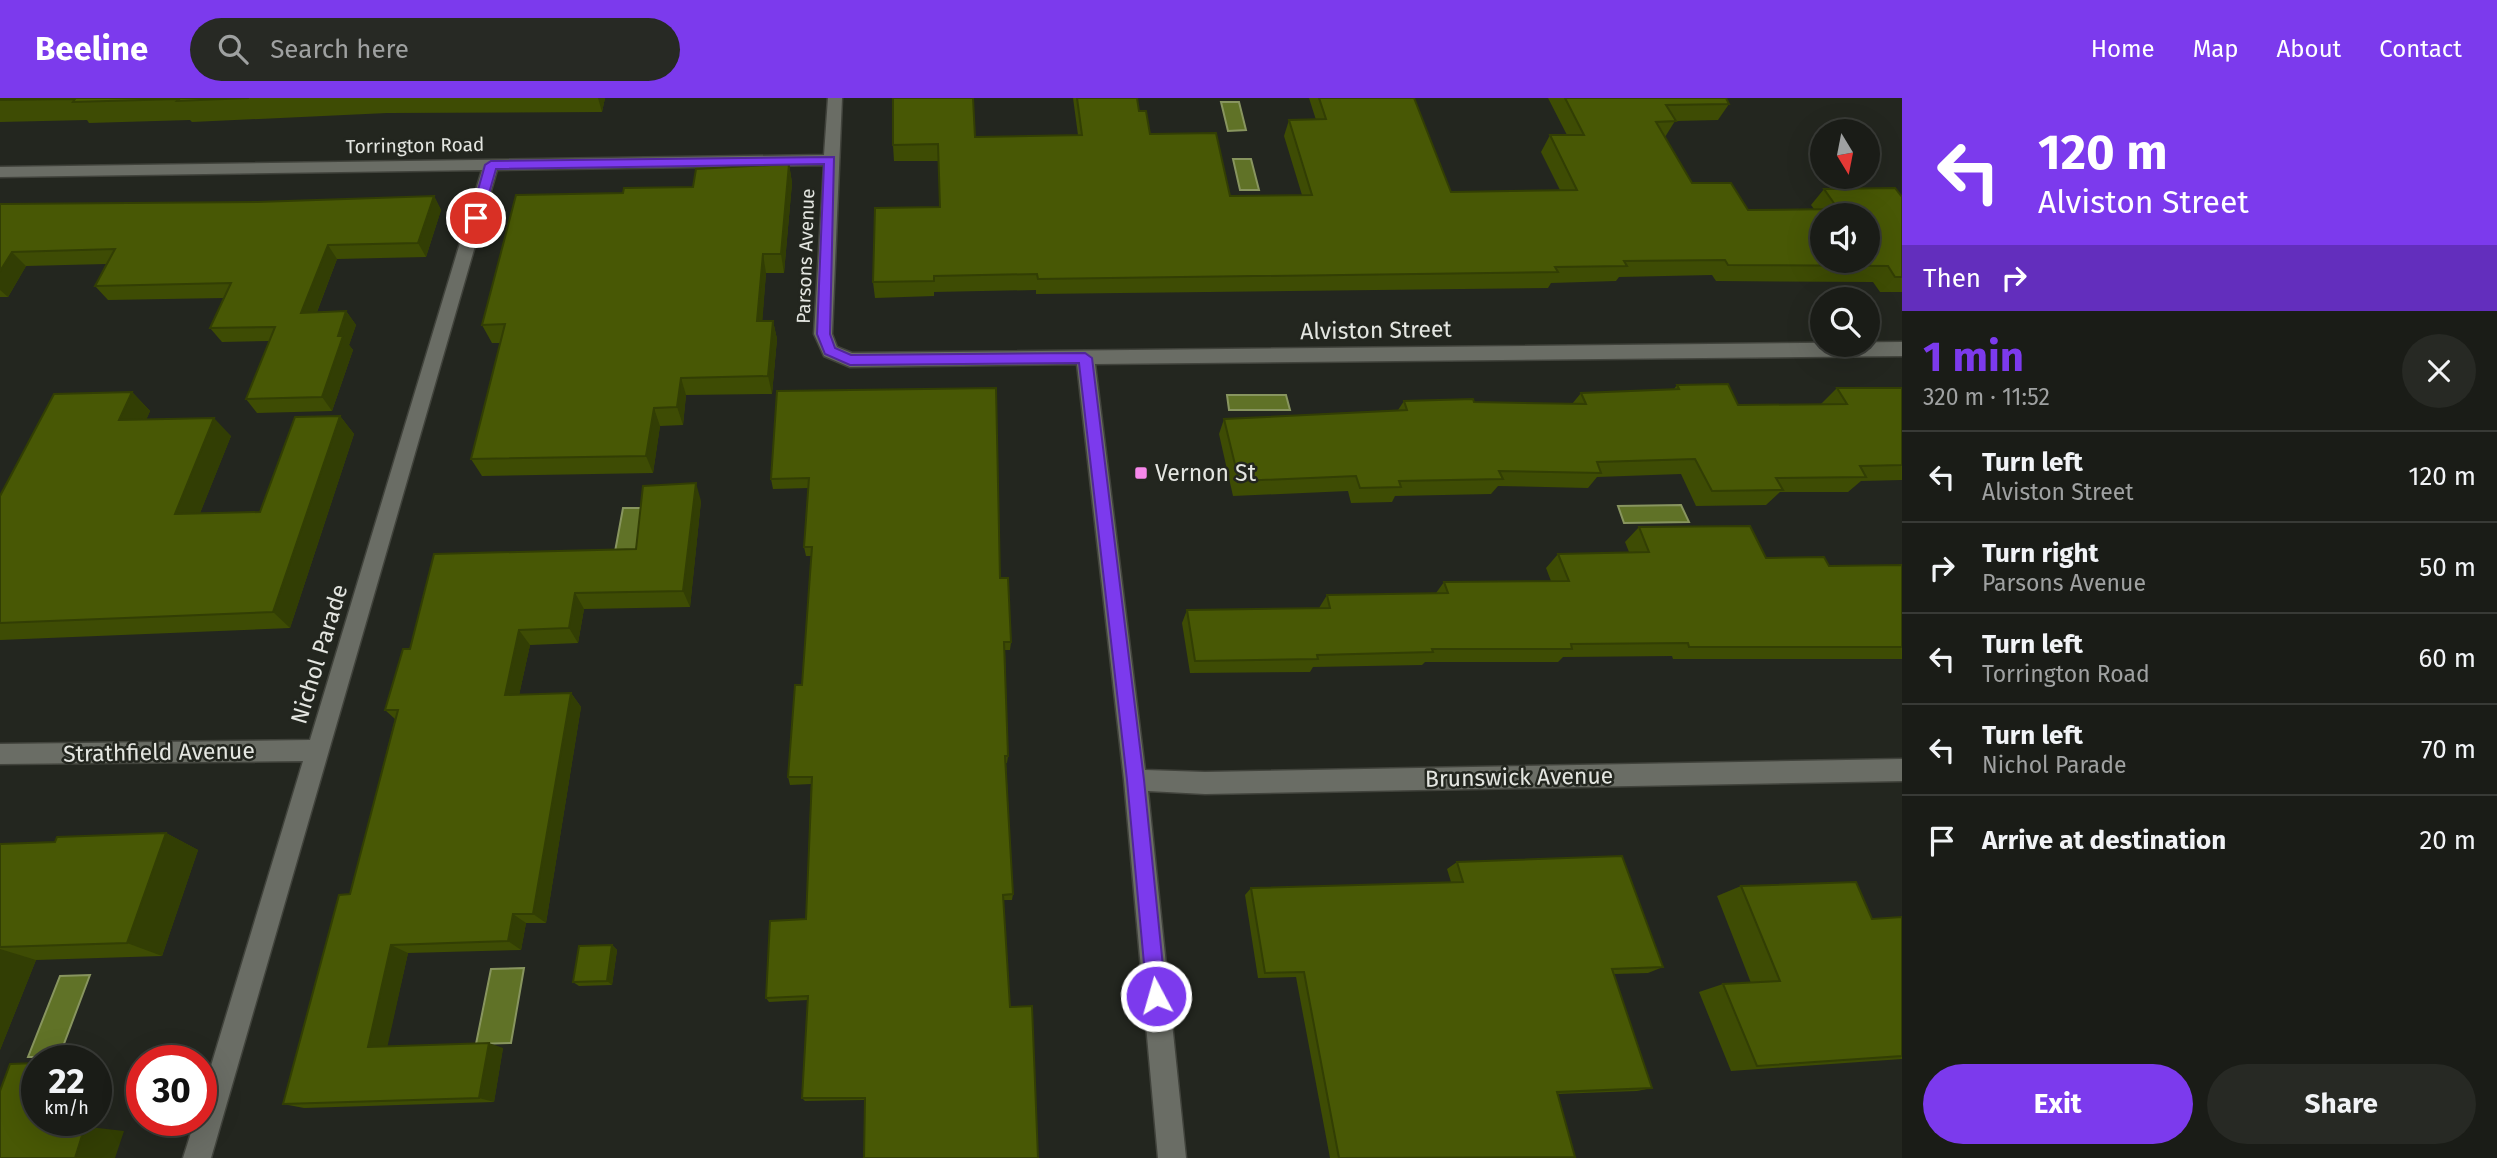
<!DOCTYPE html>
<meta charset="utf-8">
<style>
:root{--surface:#1a1c17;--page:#272924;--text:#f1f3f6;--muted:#9fa1a1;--line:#383a36;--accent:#7c3aed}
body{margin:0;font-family:"Fira Sans",sans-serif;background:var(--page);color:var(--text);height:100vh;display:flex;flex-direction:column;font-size:26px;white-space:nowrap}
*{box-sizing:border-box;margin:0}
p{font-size:23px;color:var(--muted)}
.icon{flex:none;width:38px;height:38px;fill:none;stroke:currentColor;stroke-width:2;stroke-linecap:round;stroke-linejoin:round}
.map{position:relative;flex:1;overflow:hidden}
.panel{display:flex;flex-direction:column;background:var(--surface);width:595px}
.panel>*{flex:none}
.banner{background:#7c3aed;color:#fff;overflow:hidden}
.needle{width:46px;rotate:170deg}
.tools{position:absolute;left:1810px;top:21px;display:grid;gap:14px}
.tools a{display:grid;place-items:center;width:70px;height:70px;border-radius:50%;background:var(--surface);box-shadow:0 7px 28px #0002,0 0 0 2px var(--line);font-size:35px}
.speed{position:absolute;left:21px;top:947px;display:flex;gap:14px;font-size:35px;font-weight:700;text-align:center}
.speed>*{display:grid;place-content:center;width:91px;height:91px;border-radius:50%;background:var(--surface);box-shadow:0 7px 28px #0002,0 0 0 2px var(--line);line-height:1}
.speed small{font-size:18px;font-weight:400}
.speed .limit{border:10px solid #d22;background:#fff;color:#111}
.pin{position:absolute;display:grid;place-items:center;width:60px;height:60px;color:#fff;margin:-30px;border:4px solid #fff;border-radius:50%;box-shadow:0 2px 7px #0007}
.me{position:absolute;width:77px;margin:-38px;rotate:354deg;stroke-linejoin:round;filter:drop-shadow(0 0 5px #0008)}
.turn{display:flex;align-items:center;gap:24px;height:147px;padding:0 21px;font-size:32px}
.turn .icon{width:91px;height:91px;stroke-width:2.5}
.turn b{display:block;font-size:49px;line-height:60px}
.then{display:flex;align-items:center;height:66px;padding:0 21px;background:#0003;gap:14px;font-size:26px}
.round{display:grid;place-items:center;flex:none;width:74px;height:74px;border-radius:37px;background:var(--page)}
.summary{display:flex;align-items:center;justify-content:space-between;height:119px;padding:0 21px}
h1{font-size:42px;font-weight:700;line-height:52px;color:var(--accent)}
.cta{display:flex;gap:14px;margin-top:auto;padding:14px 21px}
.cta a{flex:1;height:80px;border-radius:42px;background:var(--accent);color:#fff;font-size:28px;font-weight:700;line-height:80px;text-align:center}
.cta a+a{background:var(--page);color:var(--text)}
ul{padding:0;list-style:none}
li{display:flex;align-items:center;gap:21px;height:91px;padding:0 21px;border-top:2px solid var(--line)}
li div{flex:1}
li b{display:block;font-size:26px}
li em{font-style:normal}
header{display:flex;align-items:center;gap:42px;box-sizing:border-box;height:98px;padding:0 35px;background:var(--accent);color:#fff}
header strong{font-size:33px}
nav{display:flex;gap:38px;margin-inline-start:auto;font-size:24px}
.search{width:490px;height:63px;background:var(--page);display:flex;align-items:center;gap:18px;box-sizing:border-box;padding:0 24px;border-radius:38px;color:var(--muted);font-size:26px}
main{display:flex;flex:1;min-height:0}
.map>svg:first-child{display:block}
.water{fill:#607227;stroke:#88955f;stroke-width:2}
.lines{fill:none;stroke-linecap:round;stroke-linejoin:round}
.street-casing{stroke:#41433c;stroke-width:3}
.street{fill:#6a6d65;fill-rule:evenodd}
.wall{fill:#3e4c04}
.shaded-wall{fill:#323e04}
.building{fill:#485805;stroke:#323e04;stroke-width:2;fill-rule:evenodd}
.route{fill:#7c3aed;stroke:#51269a;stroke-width:2}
.poi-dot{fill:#f788eb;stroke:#23261f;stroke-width:2.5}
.labels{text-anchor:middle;stroke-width:5;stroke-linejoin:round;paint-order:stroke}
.far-street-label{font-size:19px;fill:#e4e6e1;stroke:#23261f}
.street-label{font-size:23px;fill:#e4e6e1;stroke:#23261f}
.poi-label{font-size:23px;fill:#e4e6e1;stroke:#23261f;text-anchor:start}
</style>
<header>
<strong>Beeline</strong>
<div class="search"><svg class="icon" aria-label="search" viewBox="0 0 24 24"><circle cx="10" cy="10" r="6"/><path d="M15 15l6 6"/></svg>Search here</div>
<nav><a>Home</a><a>Map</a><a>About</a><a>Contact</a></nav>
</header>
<main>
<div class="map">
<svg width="1902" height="1060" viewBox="0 0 1902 1060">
<rect width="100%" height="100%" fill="#23261f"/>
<!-- water -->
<g class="water">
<polygon points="1221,4 1239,4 1246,32 1228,33"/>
<polygon points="1233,61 1251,61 1259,92 1240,92"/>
<polygon points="1227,297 1286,297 1290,312 1229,312"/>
<polygon points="1681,407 1689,424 1624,425 1618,408"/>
<polygon points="623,410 646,410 638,459 614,459"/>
<polygon points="524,870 511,945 476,946 491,871"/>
<polygon points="90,877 59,959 28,959 60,878"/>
</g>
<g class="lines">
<defs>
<polygon id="street" points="828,0 842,0 832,236 837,249 852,255 1902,244 1902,258 1095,266 1145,672 1205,674 1902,661 1902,683 1205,696 1148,693 1186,1060 1158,1060 1124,682 1077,266 850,269 824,258 814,236 824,67 497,72 211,1060 183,1060 195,1022 201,1022 201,1001 303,663 0,666 0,646 310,642 482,72 0,79 0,69 824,57"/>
</defs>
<!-- street casing -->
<use href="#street" class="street-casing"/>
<!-- street -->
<use href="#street" class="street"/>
</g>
<!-- wall -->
<g class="wall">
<polygon points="0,0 605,0 602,14 387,15 192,24 190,22 89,25 87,22 0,24"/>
<polygon points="1073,0 1137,0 1139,13 1150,36 1230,98 1302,97 1284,38 1289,22 1316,22 1309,0 1414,0 1451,94 1560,92 1541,54 1550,37 1567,37 1548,0 1726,0 1729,6 1718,22 1675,23 1665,39 1692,85 1748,112 1814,111 1811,107 1824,91 1902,99 1902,194 1880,194 1873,184 1716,183 1712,177 1619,179 1616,183 1551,185 1548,190 1036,196 1036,192 934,194 934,198 875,200 873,184 940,109 939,63 894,63 893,47 975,39 1078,37"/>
<polygon points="789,66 792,85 784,175 766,175 762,223 773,223 777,241 772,296 686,297 683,327 660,328 653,375 482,378 471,361 501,245 492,245 482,227 623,95 693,89"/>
<polygon points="434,98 441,112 426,159 337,161 317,214 346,213 356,227 349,247 353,252 332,313 257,315 246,301 269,243 222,244 210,230 224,200 108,202 95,188 106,166 26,168 8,199 0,199 0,106 257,104"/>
<polygon points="1677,287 1738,307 1821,306 1837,290 1902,290 1902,382 1861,383 1848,394 1780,394 1766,407 1696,408 1681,376 1597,379 1588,390 1498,388 1491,396 1395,398 1392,404 1351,405 1348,393 1233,398 1219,336 1224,321 1398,312 1404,303 1572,306 1581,295 1673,292"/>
<polygon points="777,293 1000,480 1011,544 1010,552 1005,552 1008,658 1007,665 1006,665 1013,796 1012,802 1004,802 865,1002 805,1003 802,1000 808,902 769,904 766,900 806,821 811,686 790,687 788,679 802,587 811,458 806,458 804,449 809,390 773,391 771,381"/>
<polygon points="132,294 150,313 146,322 231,338 200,415 260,414 340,318 354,336 290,530 0,542 0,398"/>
<polygon points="701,403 690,509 584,511 578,545 530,547 519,597 571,595 581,609 546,825 526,825 521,852 408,855 387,948 503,950 494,1004 304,1010 283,1006 350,796 395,621 385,612 410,551 636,451"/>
<polygon points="1639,429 1766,460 1829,468 1902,467 1902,561 1673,561 1672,558 1563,559 1558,564 1425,564 1422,567 1313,569 1310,574 1190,575 1182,525 1187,512 1319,510 1327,497 1436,495 1444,484 1551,483 1546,470 1558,456 1629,454 1625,444"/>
<polygon points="166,735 198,752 162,858 36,862 0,952 0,746 55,744"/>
<polygon points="1457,764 1663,869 1648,875 1614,876 1652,990 1637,993 1557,996 1575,1059 1330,1060 1296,879 1258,880 1245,797 1251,790 1451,784 1447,771"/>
<polygon points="1741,788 1872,821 1902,819 1902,961 1731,973 1699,894 1723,886 1751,885 1717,798"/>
<polygon points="612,847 617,852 612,887 579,888 573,884"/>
</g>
<!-- shaded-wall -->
<g class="shaded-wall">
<polygon points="598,0 605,0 602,14"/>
<polygon points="789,66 792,85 784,175 781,156"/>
<polygon points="434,98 441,112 426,159 418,145"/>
<polygon points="328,147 337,161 311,229 301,215"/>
<polygon points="12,154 26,168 8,199 0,192 0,173"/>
<polygon points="763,156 766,175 761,242 757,223"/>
<polygon points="346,213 356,227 349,247 353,252 332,313 322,299 338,238"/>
<polygon points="773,223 777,241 772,296 768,278"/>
<polygon points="681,280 686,297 683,327 677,309"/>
<polygon points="132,294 150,313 138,340 119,322"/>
<polygon points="654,310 660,328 653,375 646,358"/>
<polygon points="340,318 354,336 290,530 273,514"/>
<polygon points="214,320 231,338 193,433 175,416"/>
<polygon points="696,385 701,403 690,509 683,493"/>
<polygon points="575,495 584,511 578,545 569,530"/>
<polygon points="519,532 530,547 516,611 505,597"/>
<polygon points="571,595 581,609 546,825 533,816"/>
<polygon points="166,735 198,752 162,858 127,845"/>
<polygon points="513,816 526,825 521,852 508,843"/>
<polygon points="391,847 408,855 386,955 368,949"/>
<polygon points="612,847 617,852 612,887 607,883"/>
<polygon points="0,851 36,862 0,952"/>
<polygon points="489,945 503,950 494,1004 479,1000"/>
<polygon points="96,969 108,971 96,1006"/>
<polygon points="49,1022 91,1022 89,1029 124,1033 115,1060 75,1060 47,1030"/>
</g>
<!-- building -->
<g class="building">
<polygon points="0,0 249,0 177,3 179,1 73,4 75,1 0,2"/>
<path d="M893,0h80l2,39 107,-2 -5,-37h60l2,13h7l4,23 66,-1 14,63 82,-1 -23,-75 37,-1 -7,-21h95l37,94 126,-2 -27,-55h34l-19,-37h161l3,6 -63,1 10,16 -20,1 36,61h39l17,27 90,-1 -14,-20 71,-1 7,9v80h-7l-7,-11 -160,-1 -3,-5 -101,1 3,5 -72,1 3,5 -520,7 -1,-5 -103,2v5l-61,1 2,-74 65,-1 -2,-63 -45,1zM1822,117h45v46h-45z"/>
<polygon points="789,66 781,156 763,156 757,223 773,223 768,278 681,280 677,309 654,310 646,358 471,361 505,226 482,227 516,97 623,95 624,90 693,89 696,71"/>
<polygon points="434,98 418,145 328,147 301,215 346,213 338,238 343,238 322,299 246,301 275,229 210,230 231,185 95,188 115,151 12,154 0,173 0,106 257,104"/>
<polygon points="1728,286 1738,307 1847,306 1837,290 1902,290 1902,367 1860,368 1866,379 1776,380 1783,392 1712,393 1695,361 1597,364 1601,375 1499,373 1503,381 1399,383 1401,389 1360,390 1356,378 1239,383 1224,321 1407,312 1404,303 1473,301 1474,304 1586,306 1581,295 1679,291 1677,287"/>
<polygon points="996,290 1000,480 1008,480 1011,544 1004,544 1008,658 1005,658 1013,796 1003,797 1010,909 1032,908 1038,1060 864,1060 865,1000 802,1000 808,898 766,900 770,823 806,821 812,679 788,679 795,587 802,587 812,449 804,449 809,380 771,381 777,293"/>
<polygon points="132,294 119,322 214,320 175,416 260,414 295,319 340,318 273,514 0,525 0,398 54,296"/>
<polygon points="696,385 683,493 575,495 569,530 519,532 505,597 571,595 533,816 513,816 508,843 391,847 368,949 489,945 479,1000 283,1006 339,797 350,796 398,612 385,612 403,551 410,551 434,456 636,451 643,388"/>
<polygon points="1750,428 1766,460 1824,459 1829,468 1902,467 1902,549 1689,549 1688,545 1571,546 1572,551 1432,551 1433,554 1317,557 1318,561 1195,563 1187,512 1330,510 1327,497 1448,495 1444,484 1569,483 1558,456 1649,454 1639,429"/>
<polygon points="166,735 127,845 0,849 0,746 55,744 57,739"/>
<polygon points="1622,758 1663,869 1612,871 1652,990 1557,994 1575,1059 1339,1060 1304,874 1265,875 1251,790 1463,784 1457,764"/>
<polygon points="1856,784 1872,821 1902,819 1902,958 1757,968 1723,886 1780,883 1741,788"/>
<polygon points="612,847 607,883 573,884 579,848"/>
<polygon points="37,965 37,1022 49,1022 47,1030 85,1028 75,1060 0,1060 0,993 10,966"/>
</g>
<!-- route -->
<polygon class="route" points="834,59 830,236 835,250 851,257 1085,255 1092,260 1144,682 1166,898 1163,905 1156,908 1150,905 1147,898 1127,682 1079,265 850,267 825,256 817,236 824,66 496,71 482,120 476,124 470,120 485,67 491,63"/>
<!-- markers -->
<rect class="poi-dot" x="1134" y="368" width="14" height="14" rx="3.5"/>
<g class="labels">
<!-- far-street labels -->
<g class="far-street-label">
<text transform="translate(415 47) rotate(-1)" y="7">Torrington Road</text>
<text transform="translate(805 158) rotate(-88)" y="7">Parsons Avenue</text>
</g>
<!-- street labels -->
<g class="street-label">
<text transform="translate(1376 232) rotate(-1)" y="8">Alviston Street</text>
<text transform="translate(319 556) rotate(-73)" y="8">Nichol Parade</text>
<text transform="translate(159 654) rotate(-1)" y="8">Strathfield Avenue</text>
<text transform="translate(1519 679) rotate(-1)" y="8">Brunswick Avenue</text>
</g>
<!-- poi labels -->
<g class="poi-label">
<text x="1155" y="383">Vernon St</text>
</g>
</g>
</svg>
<div class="tools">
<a><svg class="needle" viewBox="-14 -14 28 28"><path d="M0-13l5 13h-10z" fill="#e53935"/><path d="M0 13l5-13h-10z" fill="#9fa1a1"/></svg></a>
<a><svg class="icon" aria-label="sound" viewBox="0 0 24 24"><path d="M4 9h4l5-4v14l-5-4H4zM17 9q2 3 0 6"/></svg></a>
<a><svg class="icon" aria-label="search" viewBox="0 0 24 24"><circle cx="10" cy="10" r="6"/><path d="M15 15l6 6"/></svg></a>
</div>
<div class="speed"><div>22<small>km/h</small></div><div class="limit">30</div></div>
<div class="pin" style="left:476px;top:120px;background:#d93025"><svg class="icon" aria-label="arrive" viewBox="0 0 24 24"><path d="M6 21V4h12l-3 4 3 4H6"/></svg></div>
<svg class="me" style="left:1156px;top:898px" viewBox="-20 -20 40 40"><circle r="17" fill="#7c3aed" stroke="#fff" stroke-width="3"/><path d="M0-11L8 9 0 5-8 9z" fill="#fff"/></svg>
</div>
<section class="panel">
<div class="banner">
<div class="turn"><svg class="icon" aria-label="left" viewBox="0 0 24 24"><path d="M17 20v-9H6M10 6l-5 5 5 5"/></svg><div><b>120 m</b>Alviston Street</div></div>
<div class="then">Then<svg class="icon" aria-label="right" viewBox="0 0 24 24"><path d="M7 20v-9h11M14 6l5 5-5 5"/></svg></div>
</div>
<div class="summary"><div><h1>1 min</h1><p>320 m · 11:52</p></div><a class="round"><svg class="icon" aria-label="close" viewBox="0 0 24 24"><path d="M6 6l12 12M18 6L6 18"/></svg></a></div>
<ul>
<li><svg class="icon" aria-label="left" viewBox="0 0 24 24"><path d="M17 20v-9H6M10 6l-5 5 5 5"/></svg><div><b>Turn left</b><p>Alviston Street</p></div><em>120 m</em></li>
<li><svg class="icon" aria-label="right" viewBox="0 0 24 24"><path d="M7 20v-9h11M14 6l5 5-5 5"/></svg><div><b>Turn right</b><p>Parsons Avenue</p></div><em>50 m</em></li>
<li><svg class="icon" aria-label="left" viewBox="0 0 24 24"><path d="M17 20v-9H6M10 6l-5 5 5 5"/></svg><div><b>Turn left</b><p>Torrington Road</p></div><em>60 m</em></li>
<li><svg class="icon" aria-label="left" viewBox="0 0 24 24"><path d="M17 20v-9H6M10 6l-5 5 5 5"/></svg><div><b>Turn left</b><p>Nichol Parade</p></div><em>70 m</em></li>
<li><svg class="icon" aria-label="arrive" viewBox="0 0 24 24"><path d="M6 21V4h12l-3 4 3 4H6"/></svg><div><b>Arrive at destination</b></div><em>20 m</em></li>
</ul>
<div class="cta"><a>Exit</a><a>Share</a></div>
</section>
</main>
